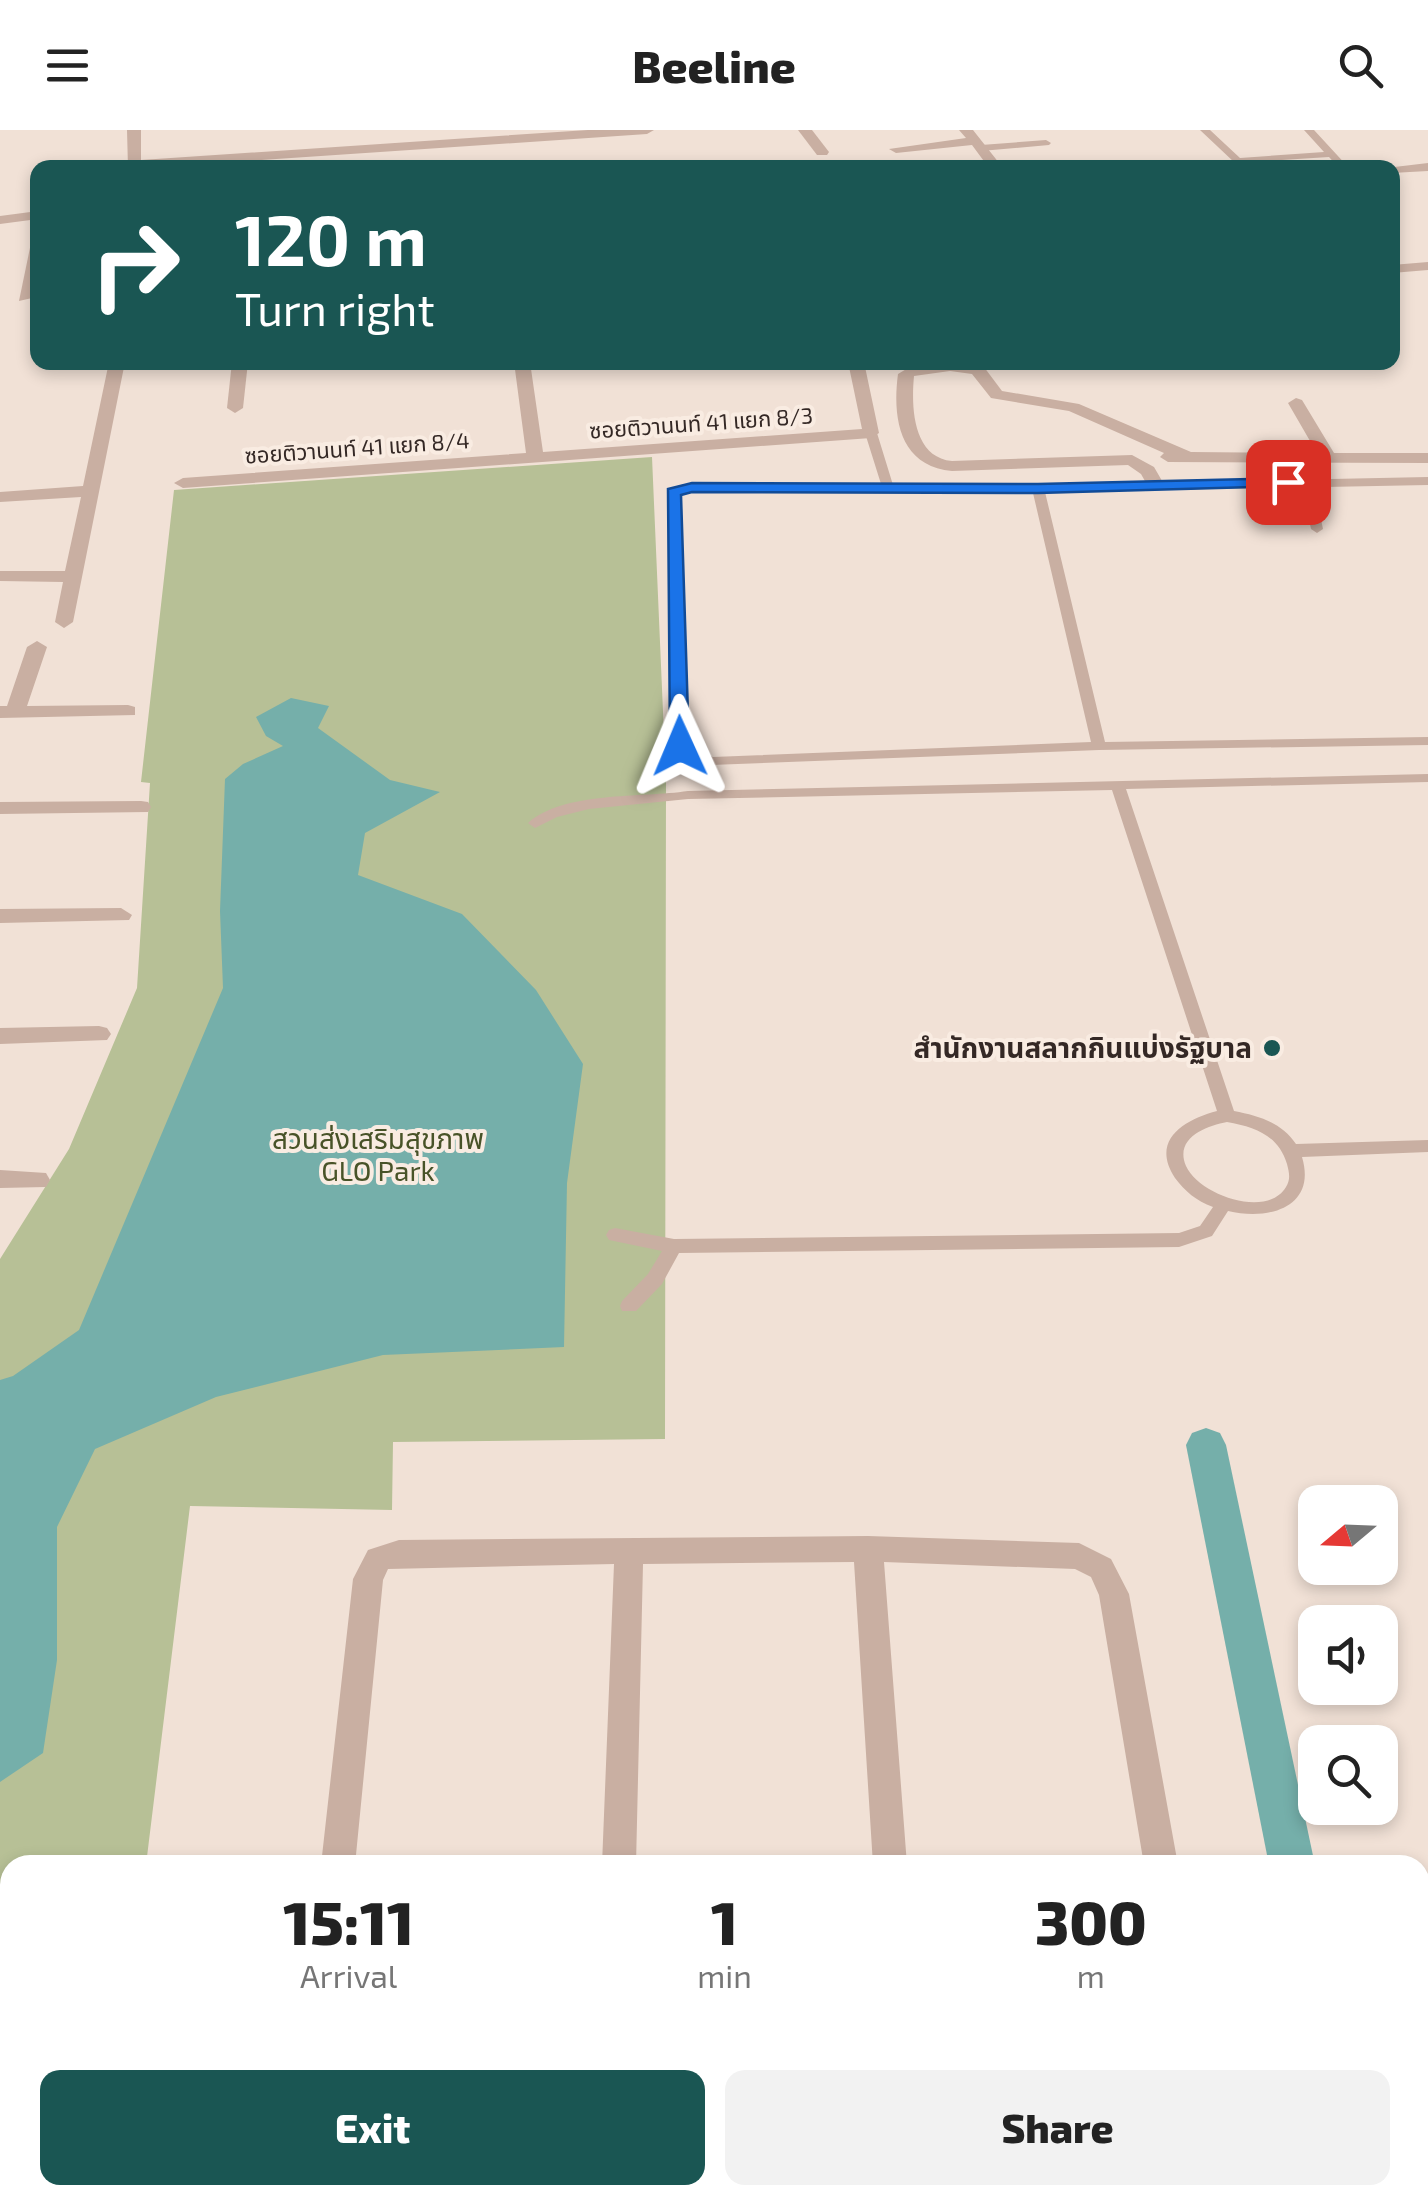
<!DOCTYPE html>
<meta charset="utf-8">
<style>
:root{--surface:#fff;--page:#f2f2f2;--text:#222;--muted:#767676;--accent:#1a5653}
body{margin:0;font-family:"Exo 2","Noto Sans Thai",sans-serif;background:var(--page);color:var(--text);height:100vh;display:flex;flex-direction:column;font-size:38px;white-space:nowrap}
*{box-sizing:border-box;margin:0}
p{font-size:32px;color:var(--muted)}
.icon{flex:none;width:55px;height:55px;fill:none;stroke:currentColor;stroke-width:2;stroke-linecap:round;stroke-linejoin:round}
.map{position:relative;flex:1;overflow:hidden}
.side{position:absolute;left:0px;top:1725px;width:1430px;height:350px;display:flex;flex-direction:column;background:var(--surface);border-radius:30px 30px 0 0;box-shadow:0 5px 15px #0003}
.side>*{flex:none}
.hud{position:absolute;left:30px;top:30px;width:1370px;height:210px;border-radius:20px;box-shadow:0 5px 15px #0003;background:#1a5653;color:#fff;overflow:hidden}
.needle{width:65px;rotate:251deg}
.fabs{position:absolute;left:1298px;top:1355px;display:grid;gap:20px}
.fabs a{display:grid;place-items:center;width:100px;height:100px;border-radius:20px;background:var(--surface);box-shadow:0 5px 15px #0003;font-size:50px}
.pin{position:absolute;display:grid;place-items:center;width:85px;height:85px;color:#fff;margin:-42px;border-radius:20px;box-shadow:0 5px 15px #0006}
.me{position:absolute;width:110px;margin:-55px;rotate:359deg;stroke-linejoin:round;filter:drop-shadow(0 0 8px #0008)}
.turn{display:flex;align-items:center;gap:35px;height:210px;padding:0 40px;font-size:45px}
.turn .icon{width:130px;height:130px;stroke-width:2.5}
.turn b{display:block;font-size:70px;line-height:85px}
.eta{display:flex;justify-content:space-evenly;align-items:center;height:170px;text-align:center}
.eta b{font-size:60px;font-weight:800;line-height:70px}
.primary-button{display:flex;gap:20px;margin-top:auto;padding:20px 40px}
.primary-button a{flex:1;height:115px;border-radius:20px;background:var(--accent);color:#fff;font-size:40px;font-weight:800;line-height:115px;text-align:center}
.primary-button a+a{background:var(--page);color:var(--text)}
header{display:flex;justify-content:space-between;align-items:center;height:130px;padding:0 40px;background:var(--surface);font-size:45px;font-weight:800}
.map>svg:first-child{display:block}
.green{fill:#b7c096}
.water{fill:#75afaa}
.lines{fill:none;stroke-linecap:round;stroke-linejoin:round}
.canal{fill:#75afaa;fill-rule:evenodd}
.service{fill:#c9afa2;fill-rule:evenodd}
.minor{fill:#c9afa2;fill-rule:evenodd}
.tertiary{fill:#c9afa2;fill-rule:evenodd}
.route{fill:#1a73e8;stroke:#114b97;stroke-width:2.5}
.poi-dot{fill:#1a5653;stroke:#f9ece2;stroke-width:4}
.labels{text-anchor:middle;stroke-width:8;stroke-linejoin:round;paint-order:stroke}
.far-street-label{font-size:22px;fill:#342825;stroke:#f9ece2}
.poi-label{font-size:28px;font-weight:bold;fill:#342825;stroke:#f9ece2;text-anchor:end}
.park-label{font-size:28px;fill:#485328;stroke:#f9ece2}
</style>
<header><svg class="icon" aria-label="menu" viewBox="0 0 24 24"><path d="M4 6h16M4 12h16M4 18h16"/></svg>Beeline<svg class="icon" aria-label="search" viewBox="0 0 24 24"><circle cx="10" cy="10" r="6"/><path d="M15 15l6 6"/></svg></header>
<div class="map">
<svg width="1428" height="2075" viewBox="0 0 1428 2075">
<rect width="100%" height="100%" fill="#f1e1d6"/>
<!-- green -->
<polygon class="green" points="652,327 666,651 665,1309 393,1312 392,1380 190,1376 146,1735 10,1735 10,1807 0,1808 0,1129 69,1019 137,858 150,653 141,652 174,360"/>
<!-- water -->
<polygon class="water" points="291,568 329,576 318,598 390,650 440,662 365,703 358,745 462,784 536,860 583,934 567,1053 564,1217 383,1225 216,1267 95,1319 57,1397 57,1530 43,1623 0,1652 0,1250 13,1246 79,1200 223,858 220,781 225,649 243,634 283,616 266,606 256,587"/>
<g class="lines">
<!-- canal -->
<g class="canal">
<polygon points="1206,1298 1220,1303 1226,1315 1315,1735 1269,1735 1186,1315 1192,1303"/>
<polygon points="1333,2065 1385,2065 1387,2075 1335,2075"/>
</g>
<!-- service -->
<g class="service">
<polygon points="1200,0 1210,0 1240,28 1324,22 1304,0 1314,0 1349,38 1339,38 1329,27 1235,33"/>
<polygon points="1046,10 1051,13 1049,15 981,21 976,18 981,15"/>
<path d="M871,300l6,3 16,52h145l390,-8v8l-103,2 -7,18 5,24 -6,4 -6,-4 -5,-24 7,-18 -268,5 60,250 323,-5v8l-329,5 -388,15 -37,-15 -7,-258 24,-9 190,1 -16,-51zM691,361l342,2 58,249 -378,15 -27,-12 -7,-251z"/>
<path d="M1428,644v8l-302,7 108,322c25,5 47,11 62,33l132,-4v12l-126,5c15,50 -33,64 -74,54l-16,25 -33,11 -500,6 -17,31 -26,27h-14l-2,-5 2,-5 26,-27 14,-23 -53,-11 -3,-5 3,-5 6,-2 59,11 505,-6 21,-7 13,-19c-17,-6 -28,-16 -38,-29 -25,-38 9,-58 42,-67l-105,-321 -424,9 -99,10 -32,8 -22,11 -7,-5c36,-32 113,-25 160,-32zM1227,992c28,5 51,13 60,42 2,8 4,15 -1,23 -19,32 -87,8 -100,-21 -12,-28 20,-40 41,-44z"/>
</g>
<!-- minor -->
<g class="minor">
<polygon points="127,0 141,0 141,30 588,0 654,0 647,4 144,38 128,38"/>
<polygon points="798,0 812,0 829,22 827,25 817,25"/>
<polygon points="959,0 973,0 1003,38 989,38 972,15 896,23 889,19 966,8"/>
<polygon points="1428,33 1428,41 1392,43 1392,38 1386,38"/>
<polygon points="38,81 38,89 0,94 0,86"/>
<polygon points="38,109 38,144 32,168 19,171 31,113"/>
<polygon points="1428,132 1428,140 1392,143 1392,135"/>
<polygon points="109,232 125,232 73,492 64,498 55,492 63,452 0,451 0,441 65,441 81,367 0,372 0,362 83,356"/>
<polygon points="232,232 248,232 243,278 235,283 227,278"/>
<polygon points="514,232 530,232 543,322 862,299 848,232 864,232 879,303 871,308 183,358 174,353 183,348 526,323"/>
<path d="M967,232l17,5 18,24 77,13 112,48 126,1 -29,-50 8,-5 6,2 32,53h94v10l-260,-1 -8,-5 4,-4 -95,-42 -78,-13 -19,-24 -22,-3 -36,5c-3,32 -1,81 38,85l180,-6 22,12 11,19 -15,4 -9,-16 -13,-9 -176,6c-52,-5 -60,-52 -54,-97l15,-9z"/>
<polygon points="37,511 47,517 27,576 128,575 135,577 135,585 0,588 0,576 7,576 27,517"/>
<polygon points="141,671 148,672 151,677 148,682 0,684 0,672"/>
<polygon points="121,778 132,785 129,790 0,793 0,779"/>
<polygon points="99,896 107,898 111,904 107,910 0,914 0,898"/>
<polygon points="0,1040 46,1043 50,1050 46,1057 0,1058"/>
<polygon points="868,1406 1079,1413 1111,1429 1129,1464 1178,1735 1144,1735 1099,1465 1091,1447 1075,1439 884,1432 907,1735 873,1735 854,1432 643,1434 636,1735 602,1735 614,1434 388,1439 383,1450 355,1735 321,1735 353,1449 368,1420 399,1410"/>
<rect x="0" y="1813" width="10" height="34"/>
<polygon points="10,2047 10,2065 30,2065 28,2075 0,2075 0,2052"/>
<polygon points="284,2065 320,2065 319,2075 283,2075"/>
<rect x="591" y="2065" width="36" height="10"/>
<polygon points="894,2065 930,2065 931,2075 895,2075"/>
</g>
<!-- tertiary -->
<g class="tertiary">
<rect x="1420" y="1881" width="8" height="34"/>
<polygon points="1198,2065 1234,2065 1236,2075 1200,2075"/>
</g>
</g>
<!-- route -->
<polygon class="route" points="1288,348 1294,349 1294,356 1038,363 692,362 681,365 689,616 680,622 670,616 668,359 692,353 1038,354"/>
<!-- markers -->
<circle class="poi-dot" cx="1272" cy="918" r="10"/>
<g class="labels">
<!-- far-street labels -->
<g class="far-street-label">
<text transform="translate(701 293) rotate(-4)" y="8">ซอยติวานนท์ 41 แยก 8/3</text>
<text transform="translate(357 318) rotate(-4)" y="8">ซอยติวานนท์ 41 แยก 8/4</text>
</g>
<!-- poi labels -->
<g class="poi-label">
<text x="1252" y="928">สำนักงานสลากกินแบ่งรัฐบาล</text>
</g>
<!-- park labels -->
<g class="park-label">
<text x="378" y="1019">สวนส่งเสริมสุขภาพ<tspan x="378" dy="32">GLO Park</tspan></text>
</g>
</g>
</svg>
<div class="fabs">
<a><svg class="needle" viewBox="-14 -14 28 28"><path d="M0-13l5 13h-10z" fill="#e53935"/><path d="M0 13l5-13h-10z" fill="#767676"/></svg></a>
<a><svg class="icon" aria-label="sound" viewBox="0 0 24 24"><path d="M4 9h4l5-4v14l-5-4H4zM17 9q2 3 0 6"/></svg></a>
<a><svg class="icon" aria-label="search" viewBox="0 0 24 24"><circle cx="10" cy="10" r="6"/><path d="M15 15l6 6"/></svg></a>
</div>
<div class="pin" style="left:1288px;top:352px;background:#d93025"><svg class="icon" aria-label="arrive" viewBox="0 0 24 24"><path d="M6 21V4h12l-3 4 3 4H6"/></svg></div>
<svg class="me" style="left:680px;top:616px" viewBox="-20 -20 40 40"><path d="M0-17L14 15 0 8-14 15z" fill="#1a73e8" stroke="#fff" stroke-width="4"/></svg>
<div class="hud">
<div class="turn"><svg class="icon" aria-label="right" viewBox="0 0 24 24"><path d="M7 20v-9h11M14 6l5 5-5 5"/></svg><div><b>120 m</b>Turn right</div></div>
</div>
<section class="side">
<div class="eta">
<div><b>15:11</b><p>Arrival</p></div>
<div><b>1</b><p>min</p></div>
<div><b>300</b><p>m</p></div>
</div>
<div class="primary-button"><a>Exit</a><a>Share</a></div>
</section>
</div>
